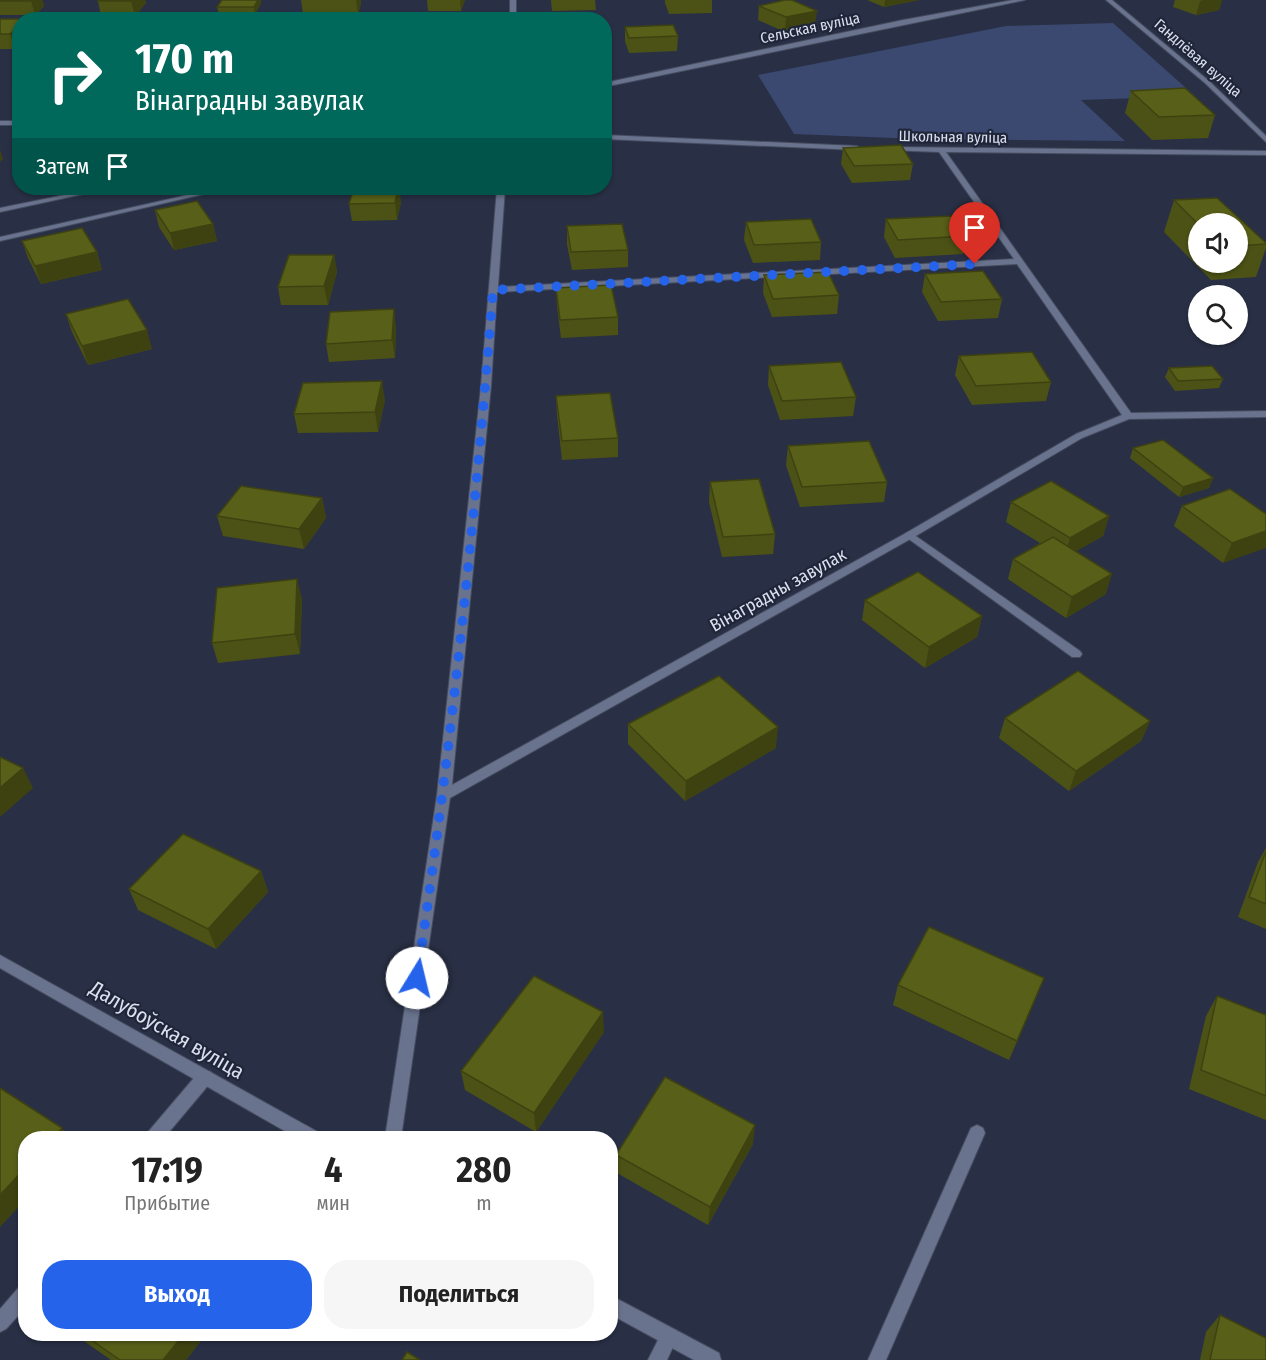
<!DOCTYPE html>
<html lang="ru">
<meta charset="utf-8">
<style>
:root{--surface:#fff;--page:#f6f6f6;--text:#222;--muted:#767676;--accent:#2563eb}
body{margin:0;font-family:"Fira Sans Condensed",sans-serif;background:var(--page);color:var(--text);height:100vh;display:flex;flex-direction:column;font-size:22px;white-space:nowrap}
*{box-sizing:border-box;margin:0}
p{font-size:20px;color:var(--muted)}
.icon{flex:none;width:33px;height:33px;fill:none;stroke:currentColor;stroke-width:2;stroke-linecap:round;stroke-linejoin:round}
.map{position:relative;flex:1;overflow:hidden}
.details{position:absolute;left:18px;top:1131px;width:600px;height:210px;display:flex;flex-direction:column;background:var(--surface);border-radius:24px;box-shadow:0 2px 4px #0004}
.details>*{flex:none}
.guide{position:absolute;left:12px;top:12px;width:600px;height:183px;border-radius:24px;box-shadow:0 2px 4px #0004;background:#00695c;color:#fff;overflow:hidden}
.fabs{position:absolute;left:1188px;top:213px;display:grid;gap:12px}
.fabs a{display:grid;place-items:center;width:60px;height:60px;border-radius:50%;background:var(--surface);box-shadow:0 2px 4px #0004;font-size:30px}
.pin{position:absolute;display:grid;place-items:center;width:51px;height:51px;color:#fff;margin:-62px -26px;border-radius:50% 50% 50% 0;rotate:-45deg;box-shadow:0 0 6px #0007}
.pin .icon{rotate:45deg}
.me{position:absolute;width:66px;margin:-33px;rotate:9deg;stroke-linejoin:round;filter:drop-shadow(0 0 4px #0008)}
.turn{display:flex;align-items:center;gap:21px;height:126px;padding:0 24px;font-size:27px}
.turn .icon{width:78px;height:78px;stroke-width:2.5}
.turn b{display:block;font-size:42px;line-height:51px}
.then{display:flex;align-items:center;height:57px;padding:0 24px;background:#0003;gap:12px;font-size:22px}
.eta{display:flex;justify-content:space-evenly;align-items:center;height:102px;text-align:center}
.eta b{font-size:36px;font-weight:700;line-height:42px}
.action{display:flex;gap:12px;margin-top:auto;padding:12px 24px}
.action a{flex:1;height:69px;border-radius:24px;background:var(--accent);color:#fff;font-size:24px;font-weight:700;line-height:69px;text-align:center}
.action a+a{background:var(--page);color:var(--text)}
.map>svg:first-child{display:block}
.green{fill:#3b486f}
.lines{fill:none;stroke-linecap:round;stroke-linejoin:round}
.lane-casing{stroke:#454c60;stroke-width:2}
.street-casing{stroke:#454c60;stroke-width:2}
.lane{fill:#69738d;fill-rule:evenodd}
.street{fill:#69738d;fill-rule:evenodd}
.wall{fill:#4c5215;fill-rule:evenodd}
.shaded-wall{fill:#3e4211}
.building{fill:#585f18;stroke:#3e4211;stroke-width:1.5}
.route{stroke:#2563eb;stroke-width:10;stroke-dasharray:0 18}
.labels{text-anchor:middle;stroke-width:4.5;stroke-linejoin:round;paint-order:stroke}
.far-street-label{font-size:15px;fill:#dbe0ee;stroke:#1f263a}
.street-label{font-size:18px;fill:#dbe0ee;stroke:#1f263a}
.near-street-label{font-size:21px;fill:#dbe0ee;stroke:#1f263a}
</style>
<div class="map">
<svg width="1266" height="1360" viewBox="0 0 1266 1360">
<rect width="100%" height="100%" fill="#293045"/>
<!-- green -->
<polygon class="green" points="1113,23 1195,96 1081,100 1125,141 918,139 794,134 758,75 1006,26"/>
<g class="lines">
<defs>
<g id="lane">
<polygon points="910,532 1080,651 1082,654 1080,657 1072,657 906,537 905,535 906,533"/>
<polygon points="205,1070 211,1072 213,1077 211,1082 164,1138 146,1138 148,1132 199,1072"/>
<polygon points="977,1125 983,1128 985,1133 886,1360 868,1360 971,1128"/>
<polygon points="26,1283 26,1307 6,1329 0,1332 0,1309 20,1286"/>
<polygon points="669,1327 675,1330 678,1336 667,1360 648,1360 663,1330"/>
</g>
<g id="street">
<rect x="510" y="0" width="6" height="20"/>
<polygon points="1013,0 1025,0 604,87 604,83 903,20"/>
<polygon points="1106,0 1112,0 1209,81 1266,136 1266,142 1205,83"/>
<rect x="0" y="121" width="20" height="4"/>
<polygon points="604,135 857,146 860,148 857,150 604,139"/>
<path d="M889,147l377,4v4l-320,-3 185,261 135,-2v6l-137,2 -47,19 -168,99 -464,261 -49,340h-16l52,-343 44,-409 16,-198h8l-7,99 516,-28 -75,-107 -52,-2 -1,-1zM1017,264l105,151 -46,19 -170,99 -454,252 39,-399 6,-94z"/>
<polygon points="99,188 111,188 0,212 0,208"/>
<polygon points="219,188 230,188 0,241 0,237"/>
<polygon points="0,955 318,1132 320,1138 297,1138 0,968"/>
<polygon points="610,1295 719,1353 721,1360 694,1360 610,1314"/>
</g>
</defs>
<!-- lane casing -->
<use href="#lane" class="lane-casing"/>
<!-- street casing -->
<use href="#street" class="street-casing"/>
<!-- lane -->
<use href="#lane" class="lane"/>
<!-- street -->
<use href="#street" class="street"/>
</g>
<!-- wall -->
<g class="wall">
<polygon points="0,0 42,0 44,6 35,15 0,15"/>
<polygon points="99,0 145,0 146,3 135,16 101,16 98,1"/>
<polygon points="301,0 361,0 361,4 358,14 303,14"/>
<polygon points="427,0 465,0 461,11 428,11"/>
<polygon points="551,0 595,0 596,10 552,11"/>
<polygon points="665,0 712,0 712,13 669,14 665,3"/>
<polygon points="867,0 919,0 884,7"/>
<polygon points="1175,0 1222,0 1219,10 1196,15 1173,7"/>
<polygon points="261,3 255,14 219,14 217,7"/>
<polygon points="759,6 815,25 785,32 758,20"/>
<polygon points="0,19 26,19 15,49 0,49"/>
<polygon points="625,27 678,36 677,51 629,53 625,41"/>
<polygon points="20,81 20,103 18,103 13,88"/>
<polygon points="1131,91 1215,115 1208,138 1152,140 1125,113"/>
<polygon points="843,148 913,164 910,180 852,183 841,164"/>
<path d="M1217,198l49,45v5l-10,29 -45,3 -47,-48 10,-32zM1198,224h40v38h-40z"/>
<polygon points="401,202 397,220 352,221 349,204"/>
<polygon points="155,210 213,224 217,241 174,250 159,227"/>
<polygon points="886,219 966,236 963,254 895,258 884,237"/>
<polygon points="746,222 821,242 820,260 753,263 744,240"/>
<polygon points="567,226 628,250 628,267 572,270 567,244"/>
<polygon points="22,241 97,252 102,270 41,284 28,258"/>
<polygon points="334,255 337,272 328,305 281,305 278,287"/>
<polygon points="925,274 1002,299 998,318 938,321 922,292"/>
<polygon points="764,275 839,295 837,314 772,317 763,293"/>
<polygon points="556,288 618,317 618,335 561,338 557,306"/>
<polygon points="66,314 152,349 88,365 72,332"/>
<polygon points="396,327 395,358 329,362 326,344"/>
<polygon points="959,356 1051,382 1046,401 972,405 955,375"/>
<polygon points="769,366 856,397 853,416 780,420 768,385"/>
<polygon points="1169,368 1223,379 1219,388 1175,391 1165,377"/>
<polygon points="556,396 618,438 618,457 562,460 557,415"/>
<polygon points="385,400 378,432 298,433 294,414"/>
<polygon points="788,446 887,482 884,502 800,507 786,465"/>
<polygon points="1133,448 1213,478 1209,488 1179,497 1130,458"/>
<polygon points="710,482 775,534 773,554 722,557 709,502"/>
<polygon points="322,498 326,518 304,549 223,536 217,516"/>
<polygon points="1011,502 1109,516 1103,536 1076,551 1106,594 1066,618 1008,579 1013,559 1040,543 1006,522"/>
<polygon points="1182,506 1266,514 1223,563 1174,526"/>
<polygon points="302,599 300,654 218,663 212,643"/>
<polygon points="865,600 982,616 977,637 925,668 862,620"/>
<polygon points="1005,718 1150,721 1141,741 1069,791 999,738"/>
<polygon points="628,724 776,748 685,801 628,744"/>
<polygon points="1266,848 1266,929 1238,917 1258,862"/>
<polygon points="261,871 268,892 216,949 138,910 129,889"/>
<polygon points="898,985 1036,998 1009,1060 893,1005"/>
<polygon points="1217,996 1266,1015 1266,1120 1189,1089 1206,1016"/>
<polygon points="604,1032 536,1132 465,1090 461,1071"/>
<polygon points="753,1144 708,1225 617,1173 616,1155"/>
<polygon points="1220,1315 1266,1360 1200,1360 1206,1332"/>
<polygon points="74,1334 206,1334 186,1360 111,1360"/>
</g>
<!-- shaded-wall -->
<g class="shaded-wall">
<polygon points="32,0 42,0 44,6 35,15 31,1"/>
<polygon points="133,0 145,0 146,3 135,16 131,1"/>
<polygon points="258,0 261,0 261,3 255,14 254,7"/>
<polygon points="356,0 361,0 361,4 358,14"/>
<polygon points="460,0 465,0 461,11"/>
<polygon points="885,0 919,0 884,7"/>
<polygon points="1203,0 1222,0 1219,10 1196,15 1200,1"/>
<polygon points="817,11 815,25 785,32 786,17"/>
<polygon points="20,25 20,44 15,49 10,34"/>
<polygon points="0,150 3,159 0,162"/>
<polygon points="398,188 399,188 401,202 397,220 395,203"/>
<polygon points="213,224 217,241 174,250 170,233"/>
<polygon points="97,252 102,270 41,284 35,266"/>
<polygon points="334,255 337,272 328,305 324,286"/>
<polygon points="394,309 396,327 395,358 392,340"/>
<polygon points="147,330 152,349 88,365 82,346"/>
<polygon points="382,381 385,400 378,432 375,412"/>
<polygon points="1213,478 1209,488 1179,497 1183,487"/>
<polygon points="322,498 326,518 304,549 299,529"/>
<polygon points="1109,516 1103,536 1064,558 1070,538"/>
<polygon points="1266,531 1266,548 1223,563 1232,543"/>
<polygon points="1112,574 1106,594 1066,618 1072,597"/>
<polygon points="297,579 302,599 300,654 295,634"/>
<polygon points="982,616 977,637 925,668 929,647"/>
<polygon points="1150,721 1141,741 1069,791 1076,771"/>
<polygon points="778,727 776,748 685,801 686,781"/>
<polygon points="23,768 33,788 0,817 0,788"/>
<polygon points="261,871 268,892 216,949 208,929"/>
<polygon points="1044,978 1036,998 1009,1060 1017,1041"/>
<polygon points="603,1012 604,1032 536,1132 534,1113"/>
<polygon points="755,1125 753,1144 708,1225 710,1207"/>
<polygon points="62,1128 69,1138 53,1138"/>
<polygon points="26,1167 26,1199 0,1227 0,1195"/>
<polygon points="184,1334 206,1334 186,1360 163,1360"/>
</g>
<!-- building -->
<g class="building">
<polygon points="0,0 32,0 31,1 0,1"/>
<polygon points="99,0 133,0 131,1 98,1"/>
<polygon points="222,0 258,0 254,7 217,7"/>
<polygon points="785,0 792,0 817,11 786,17 759,6"/>
<polygon points="216,14 250,14 246,20 212,20"/>
<polygon points="413,14 457,14 455,20 410,20"/>
<polygon points="75,18 125,18 123,20 73,20"/>
<polygon points="0,19 26,19 20,20 20,25 10,34 0,34"/>
<polygon points="673,25 678,36 629,38 625,27"/>
<polygon points="20,81 20,88 13,88"/>
<polygon points="1185,88 1215,115 1159,117 1131,91"/>
<polygon points="901,145 913,164 854,166 843,148"/>
<polygon points="354,188 398,188 395,203 349,204"/>
<polygon points="1217,198 1266,243 1266,244 1238,246 1238,224 1198,224 1174,200"/>
<polygon points="197,201 213,224 170,233 155,210"/>
<polygon points="953,216 966,236 898,240 886,219"/>
<polygon points="811,219 821,242 754,245 746,222"/>
<polygon points="622,224 628,250 571,252 567,226"/>
<polygon points="82,228 97,252 35,266 22,241"/>
<polygon points="289,255 334,255 324,286 278,287"/>
<polygon points="983,271 1002,299 941,302 925,274"/>
<polygon points="828,272 839,295 773,299 764,275"/>
<polygon points="611,285 618,317 560,320 556,288"/>
<polygon points="128,299 147,330 82,346 66,314"/>
<polygon points="394,309 392,340 326,344 330,312"/>
<polygon points="1032,352 1051,382 976,386 959,356"/>
<polygon points="841,362 856,397 782,401 769,366"/>
<polygon points="1212,366 1223,379 1178,381 1169,368"/>
<polygon points="382,381 375,412 294,414 303,383"/>
<polygon points="610,393 618,438 562,441 556,396"/>
<polygon points="1163,440 1213,478 1183,487 1133,448"/>
<polygon points="869,441 887,482 802,487 788,446"/>
<polygon points="759,479 775,534 723,537 710,482"/>
<polygon points="1051,481 1109,516 1070,538 1011,502"/>
<polygon points="241,486 322,498 299,529 217,516"/>
<polygon points="1230,489 1266,514 1266,531 1232,543 1182,506"/>
<polygon points="1053,537 1112,574 1072,597 1013,559"/>
<polygon points="918,572 982,616 929,647 865,600"/>
<polygon points="297,579 295,634 212,643 217,588"/>
<polygon points="1078,671 1150,721 1076,771 1005,718"/>
<polygon points="719,676 778,727 686,781 628,724"/>
<polygon points="0,757 23,768 0,788"/>
<polygon points="183,834 261,871 208,929 129,889"/>
<polygon points="1266,851 1266,904 1249,897"/>
<polygon points="929,927 1044,978 1017,1041 898,985"/>
<polygon points="534,976 603,1012 534,1113 461,1071"/>
<polygon points="1217,996 1266,1015 1266,1096 1201,1070"/>
<polygon points="665,1077 755,1125 710,1207 616,1155"/>
<polygon points="0,1088 62,1128 53,1138 26,1138 26,1167 0,1195"/>
<polygon points="1220,1315 1266,1338 1266,1360 1210,1360"/>
<polygon points="83,1334 184,1334 163,1360 120,1360"/>
<polygon points="407,1352 420,1360 402,1360"/>
</g>
<g class="lines">
<!-- route -->
<path class="route" d="M417,978c34,-228 58,-458 76,-688l482,-26"/>
</g>
<g class="labels">
<!-- far-street labels -->
<g class="far-street-label">
<text transform="translate(810 28) rotate(-12)" y="5">Сельская вуліца</text>
<text transform="translate(1198 58) rotate(41)" y="5">Гандлёвая вуліца</text>
<text transform="translate(953 137) rotate(1)" y="5">Школьная вуліца</text>
</g>
<!-- street labels -->
<g class="street-label">
<text transform="translate(778 590) rotate(-29)" y="6">Вінаградны завулак</text>
</g>
<!-- near-street labels -->
<g class="near-street-label">
<text transform="translate(167 1030) rotate(30)" y="7">Далубоўская вуліца</text>
</g>
</g>
</svg>
<div class="fabs">
<a><svg class="icon" aria-label="sound" viewBox="0 0 24 24"><path d="M4 9h4l5-4v14l-5-4H4zM17 9q2 3 0 6"/></svg></a>
<a><svg class="icon" aria-label="search" viewBox="0 0 24 24"><circle cx="10" cy="10" r="6"/><path d="M15 15l6 6"/></svg></a>
</div>
<div class="pin" style="left:975px;top:264px;background:#d93025"><svg class="icon" aria-label="arrive" viewBox="0 0 24 24"><path d="M6 21V4h12l-3 4 3 4H6"/></svg></div>
<svg class="me" style="left:417px;top:978px" viewBox="-20 -20 40 40"><circle r="19" fill="#fff"/><path d="M0-13L10 11 0 6-10 11z" fill="#2563eb"/></svg>
<div class="guide">
<div class="turn"><svg class="icon" aria-label="right" viewBox="0 0 24 24"><path d="M7 20v-9h11M14 6l5 5-5 5"/></svg><div><b>170 m</b>Вінаградны завулак</div></div>
<div class="then">Затем<svg class="icon" aria-label="arrive" viewBox="0 0 24 24"><path d="M6 21V4h12l-3 4 3 4H6"/></svg></div>
</div>
<section class="details">
<div class="eta">
<div><b>17:19</b><p>Прибытие</p></div>
<div><b>4</b><p>мин</p></div>
<div><b>280</b><p>m</p></div>
</div>
<div class="action"><a>Выход</a><a>Поделиться</a></div>
</section>
</div>
